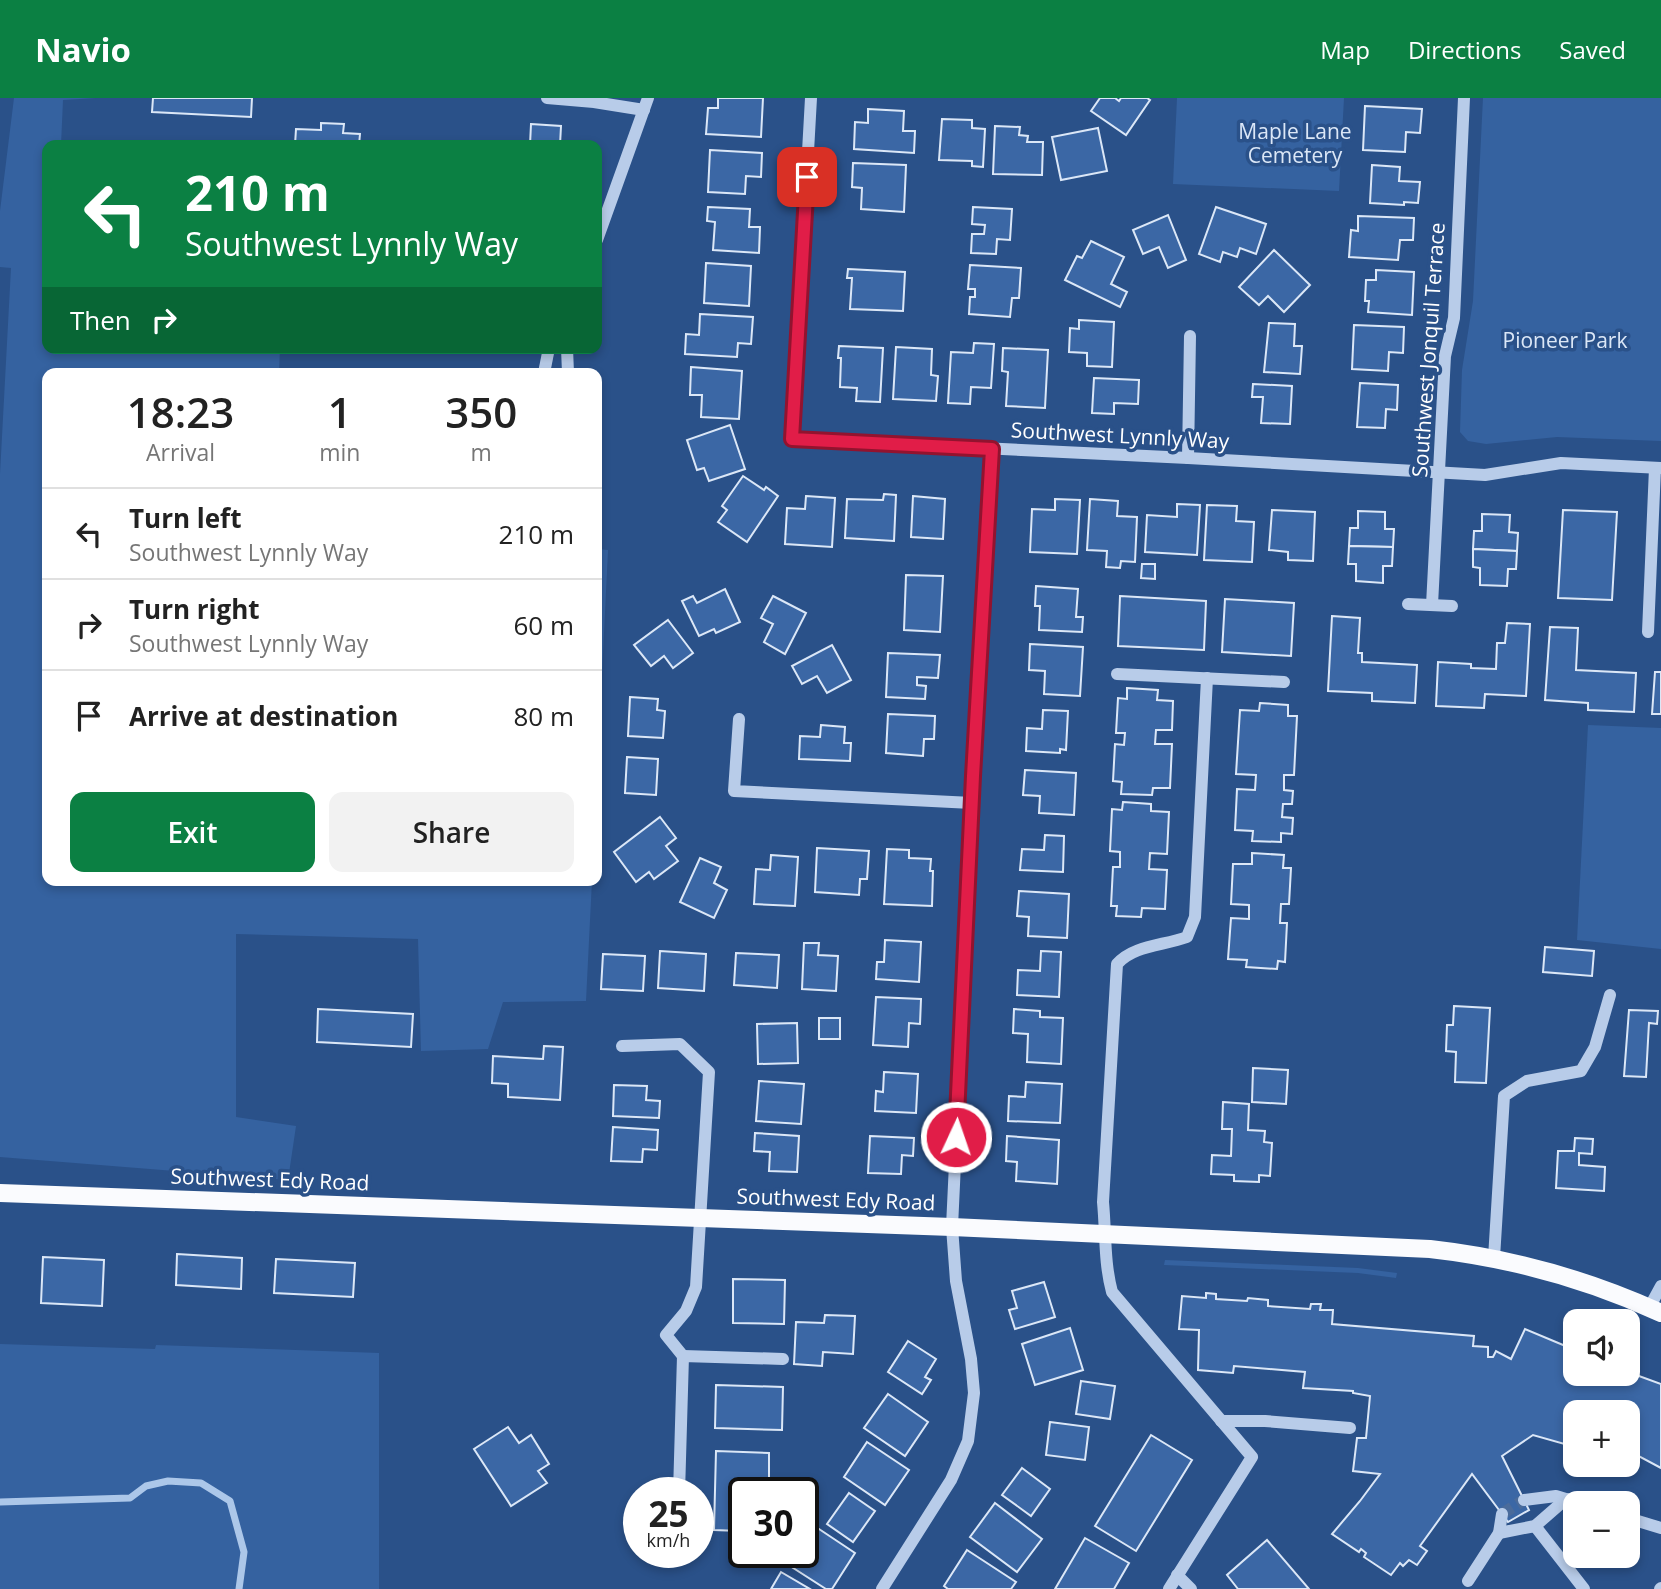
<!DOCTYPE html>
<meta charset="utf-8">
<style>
:root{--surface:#fff;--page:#f2f2f2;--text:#222;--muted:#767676;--line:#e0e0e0;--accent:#0b8043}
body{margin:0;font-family:"Open Sans",sans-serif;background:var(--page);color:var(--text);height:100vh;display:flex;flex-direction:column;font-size:26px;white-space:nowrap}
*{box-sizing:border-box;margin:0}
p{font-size:23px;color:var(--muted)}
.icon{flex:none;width:38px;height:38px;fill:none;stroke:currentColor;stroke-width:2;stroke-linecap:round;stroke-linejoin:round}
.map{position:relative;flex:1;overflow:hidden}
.details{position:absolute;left:42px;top:270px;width:560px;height:518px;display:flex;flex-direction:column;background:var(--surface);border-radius:14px;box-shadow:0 4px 10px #0003}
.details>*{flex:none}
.guide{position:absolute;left:42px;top:42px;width:560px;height:214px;border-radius:14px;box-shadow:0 4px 10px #0003;background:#0b8043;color:#fff;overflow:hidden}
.tools{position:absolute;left:1563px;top:1211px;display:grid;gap:14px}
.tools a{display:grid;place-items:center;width:77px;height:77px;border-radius:14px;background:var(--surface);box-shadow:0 4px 10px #0003;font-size:35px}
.speed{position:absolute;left:623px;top:1379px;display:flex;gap:14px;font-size:35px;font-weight:700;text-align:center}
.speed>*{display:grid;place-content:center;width:91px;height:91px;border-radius:50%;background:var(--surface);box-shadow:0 4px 10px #0003;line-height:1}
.speed small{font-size:18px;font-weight:400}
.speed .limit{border:4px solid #111;border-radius:10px;background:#fff;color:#111}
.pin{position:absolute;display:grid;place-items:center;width:60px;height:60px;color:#fff;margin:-30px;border-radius:14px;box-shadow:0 4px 10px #0006}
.me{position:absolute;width:77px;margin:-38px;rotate:3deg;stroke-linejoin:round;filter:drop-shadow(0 0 5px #0008)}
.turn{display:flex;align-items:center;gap:24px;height:147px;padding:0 28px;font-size:32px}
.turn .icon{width:91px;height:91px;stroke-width:2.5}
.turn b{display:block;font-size:49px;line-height:60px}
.then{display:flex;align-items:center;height:66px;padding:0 28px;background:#0003;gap:14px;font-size:26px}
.eta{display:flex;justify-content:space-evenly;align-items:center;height:119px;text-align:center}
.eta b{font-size:42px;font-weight:600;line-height:49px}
.cta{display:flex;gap:14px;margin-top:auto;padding:14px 28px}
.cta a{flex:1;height:80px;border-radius:14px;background:var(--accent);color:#fff;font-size:28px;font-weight:600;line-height:80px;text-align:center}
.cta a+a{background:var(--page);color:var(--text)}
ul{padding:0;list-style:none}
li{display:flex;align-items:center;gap:21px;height:91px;padding:0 28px;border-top:2px solid var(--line)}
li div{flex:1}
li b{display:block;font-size:26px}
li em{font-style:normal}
header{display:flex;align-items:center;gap:42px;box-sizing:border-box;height:98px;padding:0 35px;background:var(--accent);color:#fff}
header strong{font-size:33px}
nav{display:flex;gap:38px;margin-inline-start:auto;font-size:24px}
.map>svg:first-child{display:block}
.green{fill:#3562a0}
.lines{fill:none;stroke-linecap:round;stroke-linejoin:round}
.stream{stroke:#acc7e9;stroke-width:7}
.building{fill:#3b67a5;stroke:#dbe7f7;stroke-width:2}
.minor-tunnel{stroke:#4a6b9b;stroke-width:12;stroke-dasharray:12 6;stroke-linecap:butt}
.minor{stroke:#b8cce9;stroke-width:12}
.major{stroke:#fafbfe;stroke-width:18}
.route-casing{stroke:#92132f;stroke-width:18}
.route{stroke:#e11d48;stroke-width:12}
.labels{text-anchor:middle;stroke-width:7;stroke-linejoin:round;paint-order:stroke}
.park-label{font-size:21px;fill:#dbe7f7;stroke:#2a5189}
.street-label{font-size:21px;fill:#fff;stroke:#2a5189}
</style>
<header>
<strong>Navio</strong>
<nav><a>Map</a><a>Directions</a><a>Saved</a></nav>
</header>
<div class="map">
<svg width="1661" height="1491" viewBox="0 0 1661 1491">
<rect width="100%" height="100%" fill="#2a5189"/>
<!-- green -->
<g class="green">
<polygon points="14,0 96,0 63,2 61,47 47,47 47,250 280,250 279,275 47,275 47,782 592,782 586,903 503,904 488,951 421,953 418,841 236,836 236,1019 296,1028 288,1082 0,1059 0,376 11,170 0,169 0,113"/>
<polygon points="1177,0 1344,0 1339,93 1173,86"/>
<polygon points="1483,0 1661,0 1661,343 1557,339 1486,346 1468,343 1460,334 1462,272 1473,203"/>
<polygon points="597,451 608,452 597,681"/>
<polygon points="1588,627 1661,630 1661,851 1577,842"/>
<polygon points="1165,1162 1358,1170 1397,1175 1396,1180 1358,1175 1164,1167"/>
<polygon points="0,1246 155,1251 156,1247 379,1255 379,1491 0,1491"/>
</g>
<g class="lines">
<!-- stream -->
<polyline class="stream" points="0,1404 130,1400 146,1388 168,1383 201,1385 230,1403 244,1454 239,1491"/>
</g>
<!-- building -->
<g class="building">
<polygon points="153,0 252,0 251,19 152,14"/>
<polygon points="718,0 763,0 761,39 706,36 708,10 718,10"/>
<polygon points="1100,0 1115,0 1119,3 1121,0 1147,0 1150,2 1126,37 1091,13"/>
<polygon points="1365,8 1422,11 1420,35 1406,34 1405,54 1363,52"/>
<polygon points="868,11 904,13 903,33 915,33 914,55 854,51 855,24 868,25"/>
<polygon points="942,21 972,22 972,30 985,31 983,69 972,68 972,63 939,62"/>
<polygon points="321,25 344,26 343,35 360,36 359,47 295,47 296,31 321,32"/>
<polygon points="531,26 561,28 560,47 530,47"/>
<polygon points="995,28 1020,29 1019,37 1028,38 1027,44 1043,44 1042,77 993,76"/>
<polygon points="1098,30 1107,73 1061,82 1052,39"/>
<polygon points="710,52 762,55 761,79 746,78 745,96 708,94"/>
<polygon points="853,65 906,67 904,114 861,111 862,90 852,89"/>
<polygon points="1372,67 1400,69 1399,83 1420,84 1418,105 1404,104 1404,107 1370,105"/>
<polygon points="708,109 750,111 749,129 760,129 759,155 713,152 715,124 707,123"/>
<polygon points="973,109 1012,111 1010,142 997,141 996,156 971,155 972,136 984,136 985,127 972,126"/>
<polygon points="1216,109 1266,126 1256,156 1240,150 1237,159 1223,154 1220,164 1199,156"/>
<polygon points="1168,117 1186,162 1168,170 1159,149 1143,156 1133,132"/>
<polygon points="1358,118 1414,120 1413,142 1400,142 1398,162 1349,159 1351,132 1358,133"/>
<polygon points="1091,143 1124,159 1111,186 1127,194 1120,209 1065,182 1077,158 1082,160"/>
<polygon points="1274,152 1310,187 1284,214 1268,198 1259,207 1239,189"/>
<polygon points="706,165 751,168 749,208 704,205"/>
<polygon points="970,167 1021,170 1019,200 1012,200 1010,219 969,216 970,199 975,199 975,191 968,191"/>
<polygon points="848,171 905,174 903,213 850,211 852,180 847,180"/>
<polygon points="1376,172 1414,174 1412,217 1368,214 1369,203 1365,203 1366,182 1376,182"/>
<polygon points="700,216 753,219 751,246 738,245 737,259 685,256 686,236 699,237"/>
<polygon points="1079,222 1114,224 1112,269 1087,268 1087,255 1069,254 1070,230 1079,231"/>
<polygon points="1269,225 1295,226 1294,248 1302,248 1300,276 1264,274"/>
<polygon points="1354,227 1404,229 1403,255 1389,254 1388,273 1352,271"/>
<polygon points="974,245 994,246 991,290 971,289 970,306 948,305 951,254 973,255"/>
<polygon points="839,248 883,250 880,304 856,303 857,290 840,289 841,260 838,260"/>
<polygon points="896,249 932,251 931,277 938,278 936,303 893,301"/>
<polygon points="1003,250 1048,252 1045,310 1006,308 1008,274 1002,273"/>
<polygon points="691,269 742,273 739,321 701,319 702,297 690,297"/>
<polygon points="1094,280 1139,282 1138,306 1114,305 1114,316 1092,315"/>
<polygon points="1360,285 1398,287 1397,312 1386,311 1385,330 1357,329"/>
<polygon points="1253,286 1292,288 1290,326 1261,325 1263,299 1252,299"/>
<polygon points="730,327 745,371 709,383 704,370 697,372 687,342"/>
<polygon points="743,378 764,392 766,389 778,398 747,444 718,424 727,412 722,408"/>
<polygon points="884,396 896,397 894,443 845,440 847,401 883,402"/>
<polygon points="806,398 835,400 832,449 785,446 787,410 805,411"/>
<polygon points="913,398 945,401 943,441 911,439"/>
<polygon points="1055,401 1080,402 1077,456 1030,454 1032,411 1055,412"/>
<polygon points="1090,401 1118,403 1117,418 1137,419 1135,464 1121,463 1120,470 1106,469 1107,453 1087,452"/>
<polygon points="1177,406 1200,407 1197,457 1145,454 1147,417 1177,419"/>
<polygon points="1207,407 1237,408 1236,423 1254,424 1252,464 1204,462"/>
<polygon points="1272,412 1315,414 1313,463 1288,462 1288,454 1269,452"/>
<polygon points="1563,412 1617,414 1612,502 1558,500"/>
<polygon points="1358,413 1385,414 1385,431 1394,431 1393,449 1349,448 1350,430 1358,430"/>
<polygon points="1482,416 1510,417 1509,434 1518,435 1517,453 1473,451 1474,433 1482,433"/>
<polygon points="1349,448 1393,449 1392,468 1383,468 1383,485 1356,483 1356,466 1348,466"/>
<polygon points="1473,451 1517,453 1516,471 1508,471 1507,488 1480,487 1480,470 1473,469"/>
<polygon points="1142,466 1155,466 1155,481 1141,480"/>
<polygon points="906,477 943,478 940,534 904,532"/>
<polygon points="1036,488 1078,491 1076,519 1083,519 1082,534 1039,532 1040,508 1035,508"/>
<polygon points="725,491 740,524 716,535 714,531 699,538 682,503 693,498 697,505"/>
<polygon points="773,498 806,515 785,556 764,544 773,526 761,520"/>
<polygon points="1120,498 1206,503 1204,552 1118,548"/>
<polygon points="1225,501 1294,505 1291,558 1222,554"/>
<polygon points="1332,518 1360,520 1358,555 1362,555 1362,564 1417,567 1415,605 1372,603 1372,595 1328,593"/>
<polygon points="668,522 693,555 673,570 664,558 651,568 634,547"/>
<polygon points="1507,525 1530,526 1526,598 1485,596 1484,610 1436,608 1438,564 1471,566 1471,570 1496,571 1497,545 1505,545"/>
<polygon points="1550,529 1578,530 1576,572 1636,575 1634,614 1588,612 1588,605 1545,602"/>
<polygon points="1030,546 1083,549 1080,598 1044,596 1045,573 1029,572"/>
<polygon points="832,547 851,582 827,595 817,578 802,586 792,568"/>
<polygon points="888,555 940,557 938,580 917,579 917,587 926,588 925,601 886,599"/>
<polygon points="1655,574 1661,574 1661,616 1652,616"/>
<polygon points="1127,590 1158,592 1157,602 1173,603 1172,632 1156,632 1155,646 1172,646 1170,690 1153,690 1152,697 1121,696 1122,684 1113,683 1115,646 1124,647 1125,635 1116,635 1118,600 1127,601"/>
<polygon points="630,599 658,601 657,612 665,613 663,640 628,638"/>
<polygon points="1260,605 1288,607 1288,618 1297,618 1294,677 1284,677 1284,692 1293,693 1292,706 1283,706 1282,719 1293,720 1292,736 1281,735 1281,744 1252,743 1253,733 1235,732 1237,691 1255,692 1256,677 1236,676 1240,612 1259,613"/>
<polygon points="1043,612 1068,613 1066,652 1060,651 1060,655 1026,653 1027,630 1042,631"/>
<polygon points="888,616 935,618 934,641 924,641 923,658 886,655"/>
<polygon points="821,627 845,629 844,645 851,645 850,663 799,661 800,638 820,639"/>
<polygon points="627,659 658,661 656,697 625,695"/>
<polygon points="1025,672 1076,675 1074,717 1039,715 1040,698 1023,697"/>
<polygon points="1123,704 1151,706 1151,713 1169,714 1167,756 1150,755 1149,771 1167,772 1165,811 1142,810 1141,819 1116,818 1117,808 1111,808 1113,769 1120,769 1120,754 1110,753 1112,711 1122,712"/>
<polygon points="660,719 676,740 666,748 678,763 654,781 649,774 636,784 614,754"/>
<polygon points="1045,737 1064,738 1063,774 1020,772 1022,751 1044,752"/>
<polygon points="817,750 869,753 867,781 860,781 859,797 815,794"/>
<polygon points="887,751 909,752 909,760 931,761 930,773 933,773 932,808 884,806"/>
<polygon points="1252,755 1284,757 1283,770 1291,770 1289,806 1281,806 1280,825 1287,825 1285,864 1278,863 1277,871 1246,869 1247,862 1228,861 1231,820 1249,821 1249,807 1231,806 1233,766 1252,766"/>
<polygon points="771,757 798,759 795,808 754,806 756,771 770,772"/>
<polygon points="700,760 721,769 714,785 727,792 714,820 680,804"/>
<polygon points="1019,793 1069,796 1067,840 1028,838 1029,819 1017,818"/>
<polygon points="885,842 921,844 919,884 876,881 877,864 884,864"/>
<polygon points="804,845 819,845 818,857 838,858 836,893 802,891"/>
<polygon points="1545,849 1594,853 1592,878 1543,874"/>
<polygon points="660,853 706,856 704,893 658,890"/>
<polygon points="1041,853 1061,854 1059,899 1017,897 1018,872 1040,873"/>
<polygon points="736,855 779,857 777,890 734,887"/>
<polygon points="603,856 645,858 643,893 601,891"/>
<polygon points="876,899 921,901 920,926 909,925 908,949 873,947"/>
<polygon points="1454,908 1490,910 1486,985 1455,984 1456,954 1446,953 1447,927 1453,927"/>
<polygon points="318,911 413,916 411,949 317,944"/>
<polygon points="1014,911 1040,913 1040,919 1063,920 1061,966 1027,964 1028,936 1013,935"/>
<polygon points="1629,912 1658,913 1657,926 1649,925 1646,979 1624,978"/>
<rect x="819" y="920" width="21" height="21"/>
<polygon points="797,925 798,965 758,966 757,926"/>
<polygon points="544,948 563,949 560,1002 508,999 508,986 492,985 493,958 543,961"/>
<polygon points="1253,970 1288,972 1286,1006 1252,1004"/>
<polygon points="884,974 918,976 916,1015 875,1013 876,993 883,994"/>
<polygon points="759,983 804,986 801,1026 756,1023"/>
<polygon points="1026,984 1062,986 1060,1025 1008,1023 1009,998 1025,999"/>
<polygon points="614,987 647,988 646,1002 660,1003 659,1020 613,1018"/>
<polygon points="1223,1004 1249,1006 1248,1032 1265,1033 1264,1044 1272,1045 1270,1078 1259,1077 1259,1084 1234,1083 1234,1077 1211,1076 1212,1057 1231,1058 1232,1031 1222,1031"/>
<polygon points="613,1029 658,1032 657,1052 643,1051 642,1064 611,1063"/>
<polygon points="755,1035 799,1038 797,1074 769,1073 770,1054 754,1053"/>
<polygon points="870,1038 914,1040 913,1058 902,1057 901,1076 868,1075"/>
<polygon points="1007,1038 1059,1042 1057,1086 1016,1083 1017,1064 1006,1063"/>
<polygon points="1575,1040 1593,1041 1592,1056 1579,1055 1579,1067 1605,1069 1604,1093 1556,1090 1558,1053 1574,1053"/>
<polygon points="177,1156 242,1160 241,1191 176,1187"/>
<polygon points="43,1159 104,1162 102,1208 41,1205"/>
<polygon points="276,1161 355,1165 353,1199 274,1195"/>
<polygon points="733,1181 785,1182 784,1226 733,1225"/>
<polygon points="1044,1184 1055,1219 1015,1231 1009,1212 1017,1210 1012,1193"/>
<polygon points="1206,1195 1216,1196 1216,1201 1247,1203 1248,1200 1268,1202 1268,1208 1310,1211 1311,1206 1321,1206 1320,1212 1333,1212 1332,1226 1474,1238 1473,1248 1488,1249 1488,1259 1493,1259 1496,1253 1511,1261 1525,1231 1575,1252 1575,1276 1628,1276 1628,1274 1661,1286 1661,1370 1635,1356 1630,1365 1628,1364 1628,1314 1575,1314 1575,1349 1533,1337 1502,1358 1529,1412 1508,1424 1472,1376 1420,1448 1427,1453 1417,1467 1409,1462 1403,1468 1400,1465 1391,1477 1364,1459 1366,1455 1361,1451 1359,1454 1332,1436 1360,1403 1380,1376 1353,1373 1357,1340 1366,1340 1370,1298 1353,1295 1353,1293 1303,1290 1305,1274 1234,1268 1233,1275 1198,1272 1199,1232 1179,1231 1182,1198 1206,1200"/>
<polygon points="825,1217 855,1218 853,1256 823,1254 822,1268 794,1266 796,1224 824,1225"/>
<polygon points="1070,1230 1083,1272 1035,1287 1022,1246"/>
<polygon points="908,1243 936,1261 925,1279 931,1282 922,1296 888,1274"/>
<polygon points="1081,1283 1115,1288 1110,1321 1076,1316"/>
<polygon points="716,1287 783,1289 782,1332 715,1330"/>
<polygon points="888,1296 928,1324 905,1358 864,1330"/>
<polygon points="1050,1324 1089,1329 1085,1362 1046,1357"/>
<polygon points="508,1329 519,1345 531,1337 549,1366 538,1373 547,1385 511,1408 474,1351"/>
<polygon points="1151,1337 1192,1362 1136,1453 1095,1428"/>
<polygon points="867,1344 909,1372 885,1407 844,1379"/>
<polygon points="716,1353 769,1355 769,1387 764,1395 744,1395 744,1427 740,1433 714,1432"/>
<polygon points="1022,1370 1050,1391 1031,1418 1002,1397"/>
<polygon points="849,1395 875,1413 853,1444 827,1426"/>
<polygon points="995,1405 1042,1441 1017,1474 970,1439"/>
<polygon points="813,1427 855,1455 832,1491 826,1491 787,1466 795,1454 803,1454 803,1442"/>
<polygon points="1085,1440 1129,1465 1114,1491 1055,1491"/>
<polygon points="1267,1442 1309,1491 1238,1491 1227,1477"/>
<polygon points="967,1452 1016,1484 1011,1491 948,1491 944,1488"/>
<polygon points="781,1474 810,1491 771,1491"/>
</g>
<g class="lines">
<!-- minor-tunnel -->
<polyline class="minor-tunnel" points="1502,1416 1524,1402"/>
<!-- minor -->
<g class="minor">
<polyline points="547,0 594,4 644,12"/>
<polyline points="811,0 792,341 1188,360 1485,377 1561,365 1661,370"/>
<polyline points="597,142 648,0"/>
<polyline points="567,250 568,275"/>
<polyline points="544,275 549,250"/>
<polyline points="1188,360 1190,238"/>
<polyline points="1408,506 1452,508"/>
<polyline points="1432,507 1445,258 1454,220 1464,0"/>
<polyline points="1648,534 1655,370"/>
<polyline points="1117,576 1284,584"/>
<polyline points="739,621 734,693 972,705"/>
<polyline points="622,948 680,946 709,974 696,1189 686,1213 666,1237 683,1258"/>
<polyline points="1494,1160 1504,998 1527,983 1581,973 1595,949 1610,897"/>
<polyline points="1649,1210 1661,1188"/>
<polyline points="1221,1323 1265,1323 1350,1330"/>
<polyline points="679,1395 683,1258 783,1261"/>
<polyline points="1524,1402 1556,1398 1579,1405"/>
<polyline points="1628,1420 1661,1430"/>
<polyline points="1535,1428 1584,1491"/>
<polyline points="1499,1435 1535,1428 1566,1401"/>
<polyline points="1177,1477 1191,1491"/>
<polyline points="1468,1483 1499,1435 1502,1416"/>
<polyline points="882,1491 951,1382 968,1343 974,1295 971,1261 956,1183 952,1129 972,705 992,351"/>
<path d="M1169,1491l83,-132 -140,-165c-8,-30 -6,-58 -9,-90l14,-238c17,-19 46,-18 70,-27l8,-20 12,-239"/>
<polyline points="1660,1491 1661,1490"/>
</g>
<!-- major -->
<path class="major" d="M0,1095l952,34 478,22c80,9 157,30 231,64"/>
</g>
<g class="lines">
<defs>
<polyline id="route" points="807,79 792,341 992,351 973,678 956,1039"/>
</defs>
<!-- route casing -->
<use href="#route" class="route-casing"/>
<!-- route -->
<use href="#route" class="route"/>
</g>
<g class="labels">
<!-- park labels -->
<g class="park-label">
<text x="1295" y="41">Maple Lane<tspan x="1295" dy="24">Cemetery</tspan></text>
<text x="1565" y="250">Pioneer Park</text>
</g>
<!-- street labels -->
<g class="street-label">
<text transform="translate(1429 252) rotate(-86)" y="7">Southwest Jonquil Terrace</text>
<text transform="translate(1120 338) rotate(3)" y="7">Southwest Lynnly Way</text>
<text transform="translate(270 1082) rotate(2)" y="7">Southwest Edy Road</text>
<text transform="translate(836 1102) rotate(2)" y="7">Southwest Edy Road</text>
</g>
</g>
</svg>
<div class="tools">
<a><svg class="icon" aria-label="sound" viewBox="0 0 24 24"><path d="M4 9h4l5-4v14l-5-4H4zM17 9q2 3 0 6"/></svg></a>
<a>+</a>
<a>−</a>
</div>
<div class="speed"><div>25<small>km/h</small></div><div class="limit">30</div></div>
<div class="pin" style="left:807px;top:79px;background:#d93025"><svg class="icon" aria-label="arrive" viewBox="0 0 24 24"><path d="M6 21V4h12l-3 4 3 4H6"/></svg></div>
<svg class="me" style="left:956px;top:1039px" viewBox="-20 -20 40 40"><circle r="17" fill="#e11d48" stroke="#fff" stroke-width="3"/><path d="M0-11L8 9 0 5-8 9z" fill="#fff"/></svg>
<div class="guide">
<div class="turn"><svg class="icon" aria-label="left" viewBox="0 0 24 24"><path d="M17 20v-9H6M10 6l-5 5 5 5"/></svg><div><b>210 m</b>Southwest Lynnly Way</div></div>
<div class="then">Then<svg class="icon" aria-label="right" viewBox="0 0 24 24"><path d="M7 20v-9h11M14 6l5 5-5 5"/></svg></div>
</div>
<section class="details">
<div class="eta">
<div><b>18:23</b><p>Arrival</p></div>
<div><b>1</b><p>min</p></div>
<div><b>350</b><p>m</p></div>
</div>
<ul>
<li><svg class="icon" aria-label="left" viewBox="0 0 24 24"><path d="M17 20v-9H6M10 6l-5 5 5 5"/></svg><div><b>Turn left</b><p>Southwest Lynnly Way</p></div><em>210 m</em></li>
<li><svg class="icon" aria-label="right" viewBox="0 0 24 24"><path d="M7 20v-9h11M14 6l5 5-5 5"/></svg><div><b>Turn right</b><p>Southwest Lynnly Way</p></div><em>60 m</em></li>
<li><svg class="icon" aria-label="arrive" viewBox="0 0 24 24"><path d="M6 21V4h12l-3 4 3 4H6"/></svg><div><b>Arrive at destination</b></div><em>80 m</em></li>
</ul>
<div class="cta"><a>Exit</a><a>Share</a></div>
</section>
</div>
